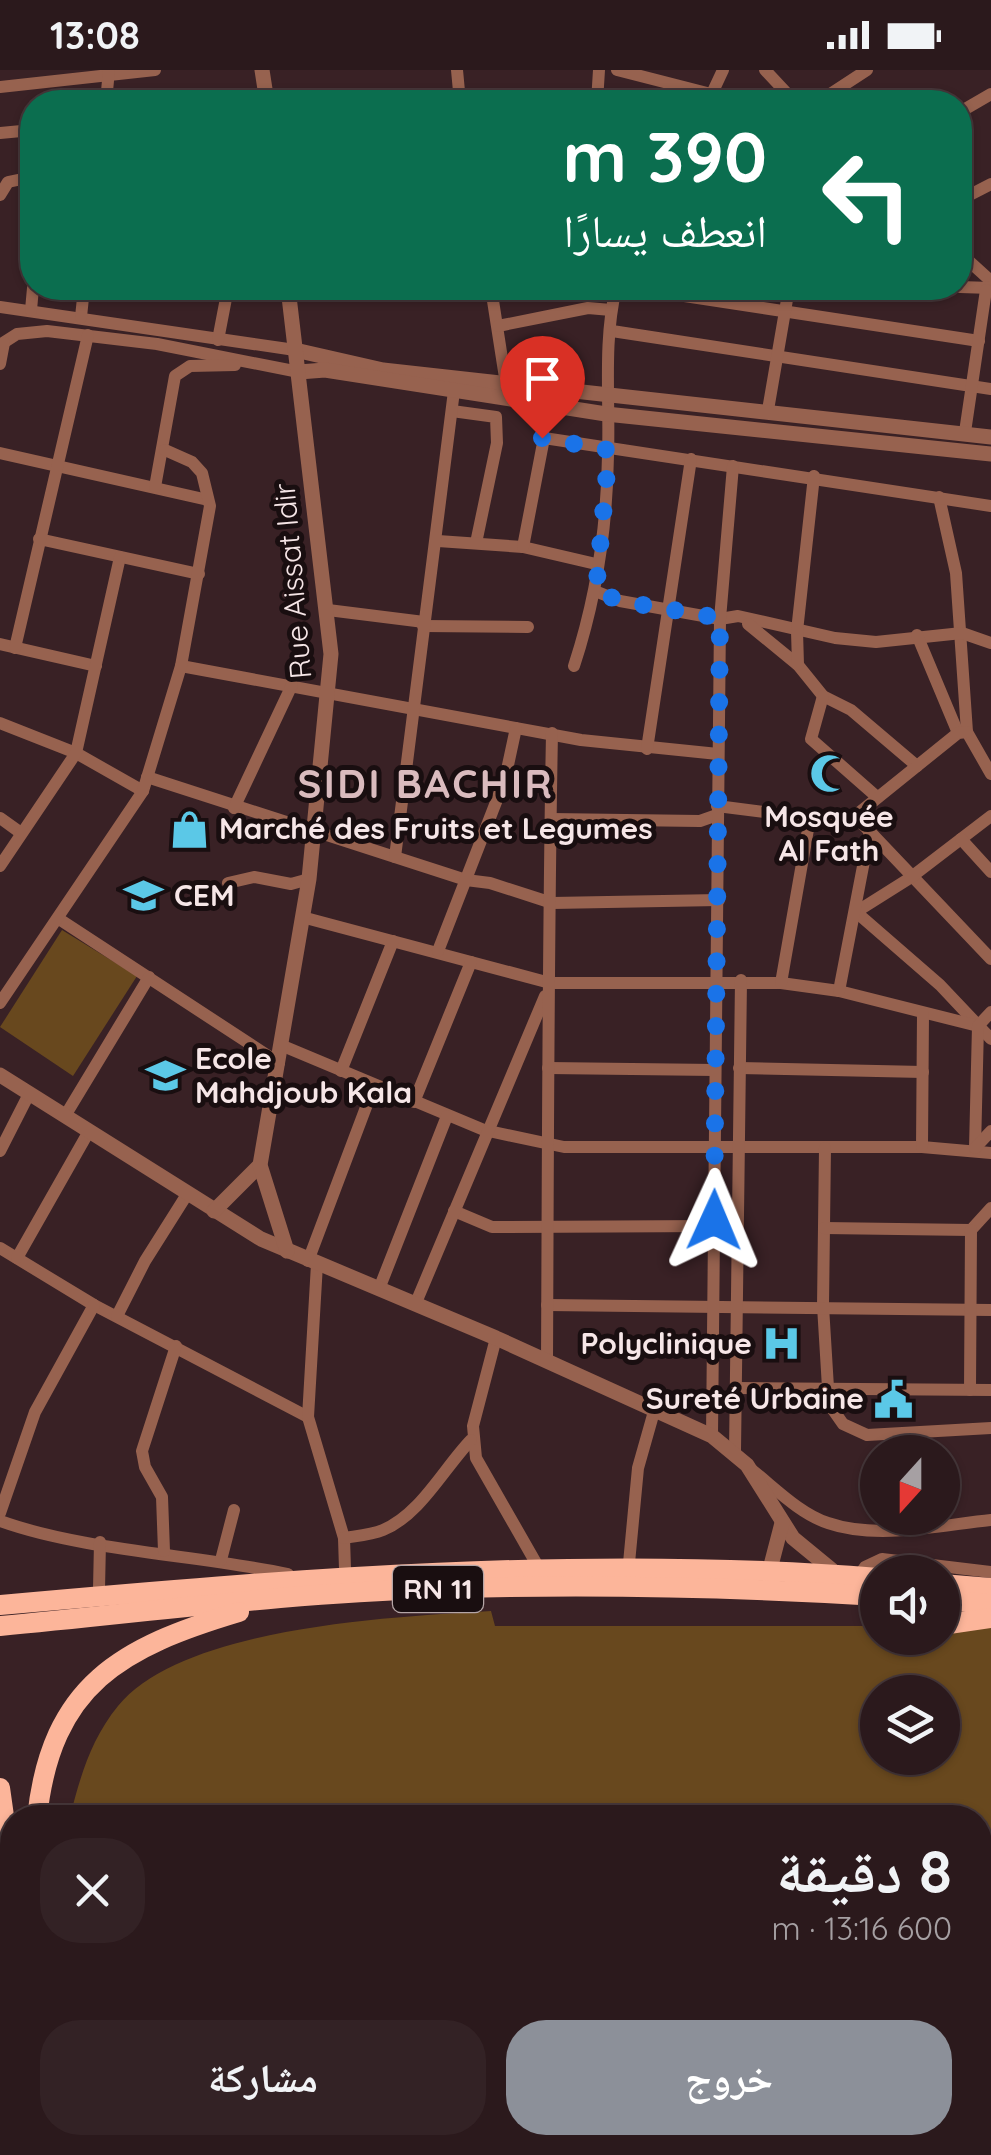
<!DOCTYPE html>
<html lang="ar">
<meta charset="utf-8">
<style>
:root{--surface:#2b191c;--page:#332225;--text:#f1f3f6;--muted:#a6a0a3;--line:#47383b;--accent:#8c9099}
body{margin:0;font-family:Quicksand,"Noto Naskh Arabic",sans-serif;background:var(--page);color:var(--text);direction:rtl;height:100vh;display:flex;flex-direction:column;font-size:38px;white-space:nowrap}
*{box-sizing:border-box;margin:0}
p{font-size:32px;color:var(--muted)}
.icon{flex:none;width:55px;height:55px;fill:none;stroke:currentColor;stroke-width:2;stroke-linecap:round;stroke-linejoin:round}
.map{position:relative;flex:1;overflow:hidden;direction:ltr}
.sheet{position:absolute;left:0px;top:1735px;width:992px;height:350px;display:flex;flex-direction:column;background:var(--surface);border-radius:40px 40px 0 0;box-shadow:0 2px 8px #0004,0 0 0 2px var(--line);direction:rtl}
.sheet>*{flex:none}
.hud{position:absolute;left:20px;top:20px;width:952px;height:210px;border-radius:40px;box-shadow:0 2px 8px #0004,0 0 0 2px var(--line);direction:rtl;background:#0b6e4f;color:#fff;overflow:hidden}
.needle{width:65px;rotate:201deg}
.fabs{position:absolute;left:860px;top:1365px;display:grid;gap:20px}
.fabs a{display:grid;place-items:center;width:100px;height:100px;border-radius:50%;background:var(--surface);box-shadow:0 2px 8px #0004,0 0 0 2px var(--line);font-size:50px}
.pin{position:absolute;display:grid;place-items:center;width:85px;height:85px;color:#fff;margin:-102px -42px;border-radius:50% 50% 50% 0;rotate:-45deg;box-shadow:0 0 10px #0007}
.pin .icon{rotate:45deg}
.me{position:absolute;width:110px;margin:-55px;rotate:1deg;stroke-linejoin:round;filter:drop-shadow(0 0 8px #0008)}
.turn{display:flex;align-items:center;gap:35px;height:210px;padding:0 40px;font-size:45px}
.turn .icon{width:130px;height:130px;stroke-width:2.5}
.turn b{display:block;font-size:70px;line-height:85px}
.round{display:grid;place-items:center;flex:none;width:105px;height:105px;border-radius:40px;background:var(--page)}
.overview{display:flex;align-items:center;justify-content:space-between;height:170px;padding:0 40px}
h1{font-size:60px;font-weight:700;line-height:75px}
.action{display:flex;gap:20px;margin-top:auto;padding:20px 40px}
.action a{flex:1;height:115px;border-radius:40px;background:var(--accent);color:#fff;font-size:40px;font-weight:700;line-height:115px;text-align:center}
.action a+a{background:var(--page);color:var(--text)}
.status{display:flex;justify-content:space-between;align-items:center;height:70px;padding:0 50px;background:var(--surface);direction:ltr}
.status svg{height:28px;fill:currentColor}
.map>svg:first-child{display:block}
.garden{fill:#68481e;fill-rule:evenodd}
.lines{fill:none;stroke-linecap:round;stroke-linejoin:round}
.minor{stroke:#97624f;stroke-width:12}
.tertiary{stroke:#97624f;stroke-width:15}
.secondary{stroke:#d68162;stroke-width:18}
.trunk{stroke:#fcb59a;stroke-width:20}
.route{stroke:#1a73e8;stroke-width:18;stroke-dasharray:0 32.4}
.labels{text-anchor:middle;stroke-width:10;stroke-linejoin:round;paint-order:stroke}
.shield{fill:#190e10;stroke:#b4a5a6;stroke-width:2.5}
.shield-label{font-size:28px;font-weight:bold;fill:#f6e6e7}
.street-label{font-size:30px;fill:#f6e6e7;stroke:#190e10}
.poi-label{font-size:30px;font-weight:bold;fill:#f6e6e7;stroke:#190e10;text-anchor:start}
.district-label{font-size:40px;font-weight:bold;letter-spacing:2.5px;fill:#dabbbe;stroke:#190e10}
</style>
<div class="status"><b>13:08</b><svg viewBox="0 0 49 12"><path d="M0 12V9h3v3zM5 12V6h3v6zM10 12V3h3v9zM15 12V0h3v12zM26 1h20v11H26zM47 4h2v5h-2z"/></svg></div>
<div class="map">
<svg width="991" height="2085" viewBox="0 0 991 2085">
<rect width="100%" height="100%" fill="#392125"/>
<!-- garden -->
<g class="garden">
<polygon points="62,860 137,906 73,1006 0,957"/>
<path d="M491,1541l4,15h382l1,12h64l1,-12h48v529h-962l3,-13h948v-324l-910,-1c10,-40 21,-78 48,-111 66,-80 276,-89 373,-95zM878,1622h64v66h-64z"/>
</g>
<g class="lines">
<!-- minor -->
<g class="minor">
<polyline points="457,0 460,32"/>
<polyline points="617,0 711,24"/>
<polyline points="765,0 795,32"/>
<polyline points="0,17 155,0"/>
<polyline points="106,32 109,0"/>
<polyline points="597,32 599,0"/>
<polyline points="708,32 723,0"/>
<polyline points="818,32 867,0"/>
<polyline points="960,42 991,24"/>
<polyline points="0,63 32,60"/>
<polyline points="0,125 8,112 32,107"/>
<polyline points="960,130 991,114"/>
<polyline points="960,183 991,211"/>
<polyline points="960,217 991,218"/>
<polyline points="491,218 506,314"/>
<polyline points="632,218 979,271"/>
<polyline points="0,237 295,280"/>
<polyline points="31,240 33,218"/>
<polyline points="81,247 84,218"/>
<polyline points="498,256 588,238 611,240"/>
<polyline points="612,261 991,319"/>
<polyline points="218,270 228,218"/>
<polyline points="0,275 17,264 47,261 157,274 299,302"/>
<polyline points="0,294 4,273"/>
<polyline points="768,340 789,218"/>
<polyline points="452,341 496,347 497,373 476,473"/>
<polyline points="965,362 986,220"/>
<polyline points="0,383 208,430"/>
<polyline points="155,417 175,306 190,296 235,295"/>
<polyline points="939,427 956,503 967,662 991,704"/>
<polyline points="39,469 199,504"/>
<polyline points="438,471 523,477 596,494"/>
<polyline points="523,477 544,368 991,436"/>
<polyline points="595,521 620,531 720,549 738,546 835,568 876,572 962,563 991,573"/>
<polyline points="328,540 424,552"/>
<polyline points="748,554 798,595 823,626 851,640 917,696"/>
<polyline points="423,556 528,557"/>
<polyline points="917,565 958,663"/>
<polyline points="0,574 96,596"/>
<polyline points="15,578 88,265"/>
<polyline points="798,595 797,561 814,406"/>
<polyline points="181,596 581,670 718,684"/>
<path d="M574,596c22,-67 33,-140 34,-211 2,-56 -5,-112 8,-167"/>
<polyline points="823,626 811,669 877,727"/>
<polyline points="0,653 76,683 143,721"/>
<polyline points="647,679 691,389"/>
<polyline points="147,707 466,810 490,813 552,833 719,830"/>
<polyline points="717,736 810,748 855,746 991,889"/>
<polyline points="234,738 292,615"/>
<polyline points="855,746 958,663 967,662"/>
<polyline points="991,746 910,808 856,842 940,915 991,969"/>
<polyline points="0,748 21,763"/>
<polyline points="551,749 700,751 717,745"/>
<polyline points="961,769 991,802"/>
<polyline points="395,787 454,321"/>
<polyline points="0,796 76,683 120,487"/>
<polyline points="228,813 254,807 291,814 309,809"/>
<polyline points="302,847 550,913 781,913 839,921 978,956"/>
<polyline points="59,849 279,993"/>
<polyline points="438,881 505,709 516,658"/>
<polyline points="781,913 810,748"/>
<polyline points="839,921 870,760"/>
<polyline points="0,933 143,721 181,596 210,436 202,403 192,392 165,380"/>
<polyline points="283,976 484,1060 564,1077 922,1077 991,1083"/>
<polyline points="548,998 715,1000"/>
<polyline points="739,998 923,1002"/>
<polyline points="341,1001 393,871"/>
<polyline points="414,1032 471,892"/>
<polyline points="65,1046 149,907"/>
<polyline points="922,1077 923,944"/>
<polyline points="825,1078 823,1236 829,1334 843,1354 867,1365 991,1358"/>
<polyline points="975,1078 978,956 991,942"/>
<polyline points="975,1078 991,1061"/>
<polyline points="0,1081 29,1024"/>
<polyline points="454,1141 492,1157 714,1156"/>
<polyline points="824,1158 971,1160 991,1138"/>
<polyline points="0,1178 94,1235 308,1347"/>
<polyline points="17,1188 88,1063"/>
<polyline points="308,1191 374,1016"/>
<polyline points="317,1194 308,1347 344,1468 345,1499"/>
<polyline points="379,1219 447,1046"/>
<polyline points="415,1235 545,926"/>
<polyline points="547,1235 991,1240"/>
<polyline points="117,1246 145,1191 186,1126"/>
<polyline points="496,1268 473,1356 476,1388 536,1493"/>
<path d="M547,1292c1,-211 1,-419 5,-629"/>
<polyline points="738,1318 991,1320"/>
<polyline points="970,1320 971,1160"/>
<polyline points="712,1366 720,549 733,396"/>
<polyline points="735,1381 741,910"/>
<path d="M752,1400c23,18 48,44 76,53 49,17 113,2 163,-3"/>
<polyline points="0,1443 35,1342 94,1235"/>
<path d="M0,1451c83,30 199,34 288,53"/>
<path d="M344,1468c12,-2 27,-3 39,-8 37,-15 61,-62 88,-90"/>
<polyline points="164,1481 162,1427 145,1397 142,1381 176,1276"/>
<polyline points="221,1490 234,1440"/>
<polyline points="629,1493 638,1398 655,1338"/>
<polyline points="858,1507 865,1497 882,1489 991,1502"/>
<polyline points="99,1519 100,1472"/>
</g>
<!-- tertiary -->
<g class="tertiary">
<polyline points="262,0 267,32"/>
<polyline points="295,280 383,300 991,367"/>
<polyline points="299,302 325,300 606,344 991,384"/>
<polyline points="0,1005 261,1169 496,1268 712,1366 747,1395 793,1468 838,1505"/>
<polyline points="214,1141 260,1095"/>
<polyline points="287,1181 260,1095 309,809 331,584 288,218"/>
<polyline points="769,1503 782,1453"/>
</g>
<!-- secondary -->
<g class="secondary">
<polyline points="0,2013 8,1952"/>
<polyline points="6,2085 12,2055"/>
</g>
<!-- trunk -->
<g class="trunk">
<polyline points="942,1514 991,1518"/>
<polyline points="942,1530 991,1534"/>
<path d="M0,1535c290,-26 586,-51 878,-27"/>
<polyline points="942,1555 991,1548"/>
<path d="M0,1556c143,-13 287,-33 430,-37 150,-5 299,-2 448,7"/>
<polyline points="0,1718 12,1803 12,1908"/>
<path d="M37,1748c14,-134 85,-171 202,-206"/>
</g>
</g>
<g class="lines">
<!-- route -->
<polyline class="route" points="542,368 609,380 596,521 620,531 720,548 714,1150"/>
</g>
<!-- icons -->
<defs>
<symbol id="mosque-bare" viewBox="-9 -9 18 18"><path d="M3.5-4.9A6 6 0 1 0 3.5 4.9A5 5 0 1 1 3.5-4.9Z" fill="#5bc8e7" stroke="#190e10" stroke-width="2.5" paint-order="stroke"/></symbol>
<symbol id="shop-bare" viewBox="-9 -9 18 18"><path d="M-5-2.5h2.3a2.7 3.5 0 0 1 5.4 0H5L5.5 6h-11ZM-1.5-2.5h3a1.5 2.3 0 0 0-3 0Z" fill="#5bc8e7" stroke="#190e10" stroke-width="2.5" paint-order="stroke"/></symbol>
<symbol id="school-bare" viewBox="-9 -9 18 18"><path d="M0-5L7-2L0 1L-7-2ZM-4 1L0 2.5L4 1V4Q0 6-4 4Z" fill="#5bc8e7" stroke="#190e10" stroke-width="2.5" paint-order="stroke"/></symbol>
<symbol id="hospital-bare" viewBox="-9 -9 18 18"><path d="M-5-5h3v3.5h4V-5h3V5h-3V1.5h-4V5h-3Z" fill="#5bc8e7" stroke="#190e10" stroke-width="2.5" paint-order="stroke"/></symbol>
<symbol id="civic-bare" viewBox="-9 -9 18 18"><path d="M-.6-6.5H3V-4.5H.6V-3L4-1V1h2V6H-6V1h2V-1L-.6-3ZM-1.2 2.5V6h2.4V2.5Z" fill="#5bc8e7" stroke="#190e10" stroke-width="2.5" paint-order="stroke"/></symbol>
</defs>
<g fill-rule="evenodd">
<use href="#mosque-bare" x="802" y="676" width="55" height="55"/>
<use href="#shop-bare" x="162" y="732" width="55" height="55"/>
<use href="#school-bare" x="116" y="798" width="55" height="55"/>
<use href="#school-bare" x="138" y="978" width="55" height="55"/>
<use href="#hospital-bare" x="754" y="1246" width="55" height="55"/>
<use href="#civic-bare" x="866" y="1302" width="55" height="55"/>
</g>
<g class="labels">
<!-- shield labels -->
<rect class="shield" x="393" y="1496" width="90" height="46" rx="8"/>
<g class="shield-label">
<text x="438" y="1529">RN 11</text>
</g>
<!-- street labels -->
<g class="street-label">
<text transform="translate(293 511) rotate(-95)" y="10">Rue Aissat Idir</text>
</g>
<!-- poi labels -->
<g class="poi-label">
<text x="829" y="757" text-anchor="middle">Mosquée<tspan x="829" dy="34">Al Fath</tspan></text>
<text x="219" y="769">Marché des Fruits et Legumes</text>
<text x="174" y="836">CEM</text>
<text x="195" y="999">Ecole<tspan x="195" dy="34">Mahdjoub Kala</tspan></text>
<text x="752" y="1284" text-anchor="end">Polyclinique</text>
<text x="864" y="1339" text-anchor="end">Sureté Urbaine</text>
</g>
<!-- district labels -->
<g class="district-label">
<text x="426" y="728">SIDI BACHIR</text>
</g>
</g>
</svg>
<div class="fabs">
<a><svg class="needle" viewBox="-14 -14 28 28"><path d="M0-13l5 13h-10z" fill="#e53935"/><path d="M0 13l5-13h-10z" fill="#a6a0a3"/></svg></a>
<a><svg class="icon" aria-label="sound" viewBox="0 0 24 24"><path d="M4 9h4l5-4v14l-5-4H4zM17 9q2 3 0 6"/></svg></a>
<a><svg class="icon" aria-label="layers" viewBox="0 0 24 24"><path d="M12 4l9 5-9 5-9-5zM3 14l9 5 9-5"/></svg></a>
</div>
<div class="pin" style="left:542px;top:368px;background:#d93025"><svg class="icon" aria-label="arrive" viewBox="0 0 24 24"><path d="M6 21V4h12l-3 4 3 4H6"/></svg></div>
<svg class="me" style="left:714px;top:1150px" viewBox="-20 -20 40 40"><path d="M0-17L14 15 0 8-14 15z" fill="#1a73e8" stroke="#fff" stroke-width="4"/></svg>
<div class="hud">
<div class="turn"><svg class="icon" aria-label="left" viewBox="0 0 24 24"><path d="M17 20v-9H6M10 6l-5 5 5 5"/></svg><div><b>390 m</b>انعطف يسارًا</div></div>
</div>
<section class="sheet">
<div class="overview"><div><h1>8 دقيقة</h1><p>600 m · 13:16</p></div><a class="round"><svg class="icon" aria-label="close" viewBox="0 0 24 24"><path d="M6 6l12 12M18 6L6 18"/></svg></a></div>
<div class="action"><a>خروج</a><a>مشاركة</a></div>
</section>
</div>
